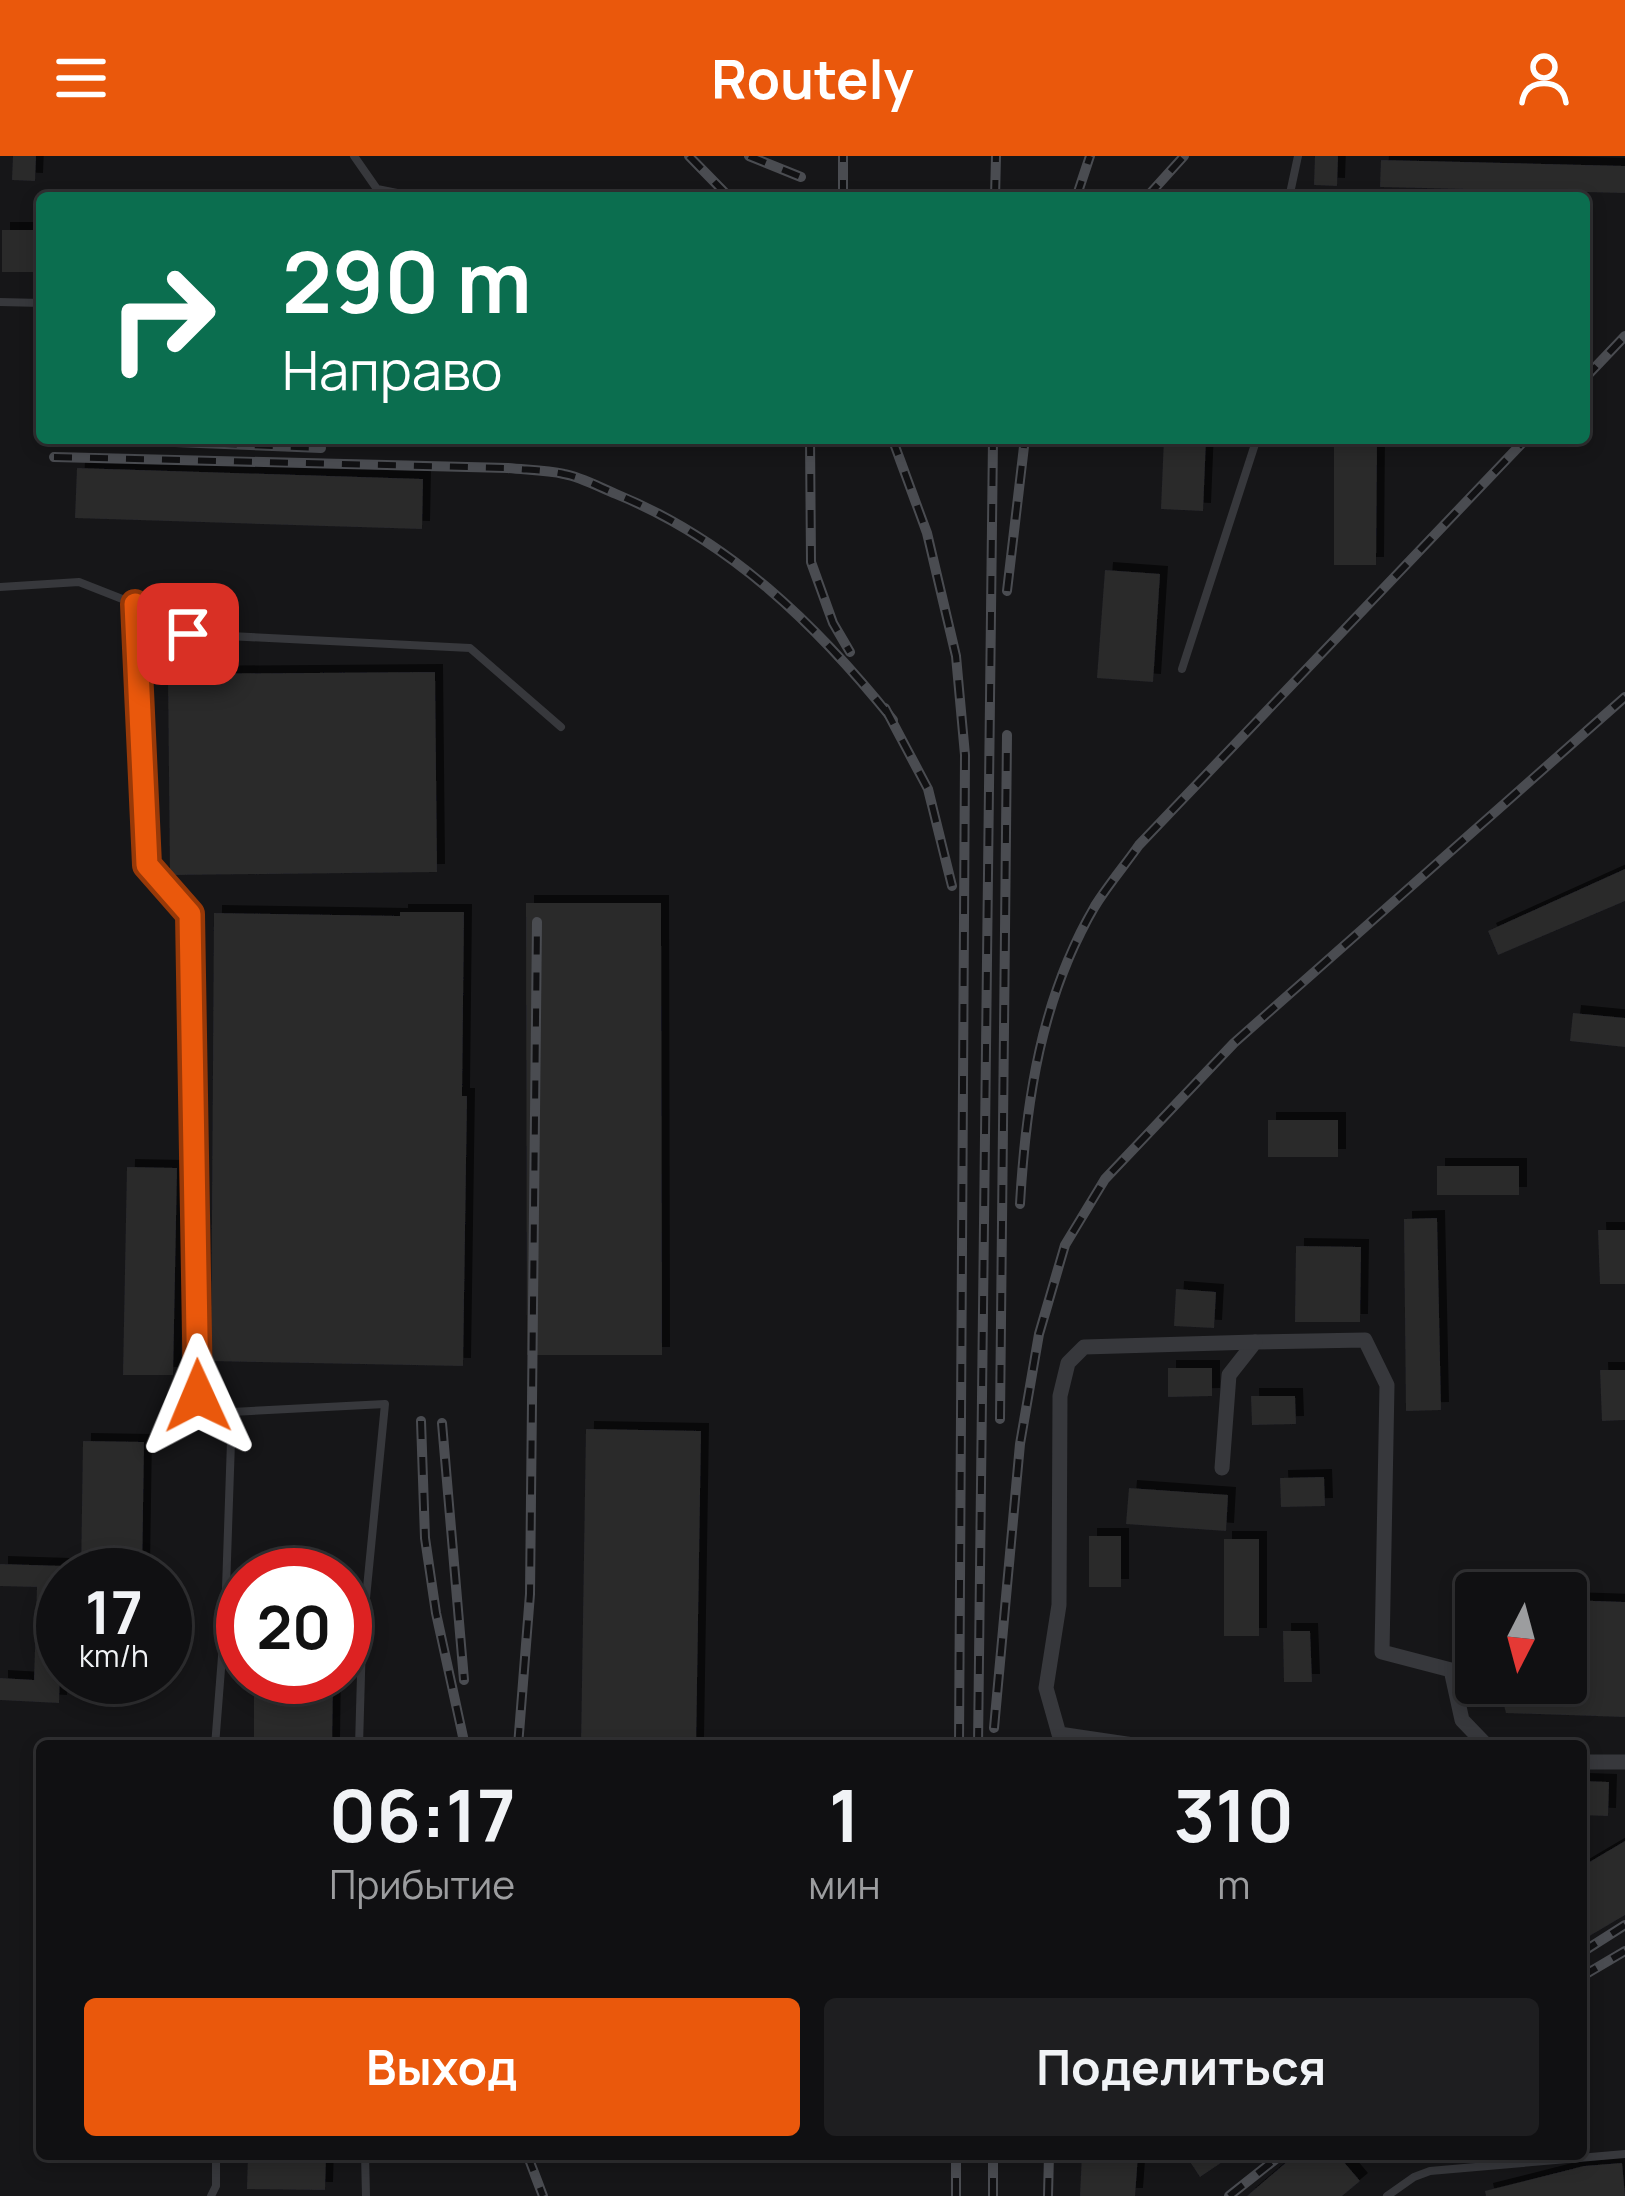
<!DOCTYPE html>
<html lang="ru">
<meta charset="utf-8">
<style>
:root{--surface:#101012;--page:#1e1e20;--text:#f1f3f6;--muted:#9c9d9f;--line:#303032;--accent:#ea580c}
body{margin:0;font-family:Manrope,sans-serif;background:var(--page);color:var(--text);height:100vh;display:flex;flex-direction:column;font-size:45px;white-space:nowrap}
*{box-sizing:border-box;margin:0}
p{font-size:39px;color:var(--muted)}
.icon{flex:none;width:66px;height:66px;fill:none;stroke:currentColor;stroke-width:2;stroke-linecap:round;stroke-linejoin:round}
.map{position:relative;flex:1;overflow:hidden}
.panel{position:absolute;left:36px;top:1584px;width:1551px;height:420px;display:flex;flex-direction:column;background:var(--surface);border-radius:12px;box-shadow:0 6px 18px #0003,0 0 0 3px var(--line)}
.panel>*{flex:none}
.banner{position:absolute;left:36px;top:36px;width:1554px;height:252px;border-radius:12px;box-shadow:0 6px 18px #0003,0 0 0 3px var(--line);background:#0b6e4f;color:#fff;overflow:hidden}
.needle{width:78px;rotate:186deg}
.buttons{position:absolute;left:1455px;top:1416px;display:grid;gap:24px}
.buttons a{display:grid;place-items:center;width:132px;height:132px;border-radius:12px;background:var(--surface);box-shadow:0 6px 18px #0003,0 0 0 3px var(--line);font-size:60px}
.speed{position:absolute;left:36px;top:1392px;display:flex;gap:24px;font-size:60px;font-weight:700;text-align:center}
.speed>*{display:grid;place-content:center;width:156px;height:156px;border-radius:50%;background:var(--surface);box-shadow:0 6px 18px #0003,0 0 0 3px var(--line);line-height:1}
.speed small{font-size:30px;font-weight:400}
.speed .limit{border:18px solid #d22;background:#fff;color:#111}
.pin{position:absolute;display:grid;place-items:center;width:102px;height:102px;color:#fff;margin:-51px;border-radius:24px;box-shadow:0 6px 18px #0006}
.me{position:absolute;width:132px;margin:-66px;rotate:359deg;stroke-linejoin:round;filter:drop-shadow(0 0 9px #0008)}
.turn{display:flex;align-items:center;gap:42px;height:252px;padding:0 48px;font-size:54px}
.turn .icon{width:156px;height:156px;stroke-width:2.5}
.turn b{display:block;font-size:84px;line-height:102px}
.eta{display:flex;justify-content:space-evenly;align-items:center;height:204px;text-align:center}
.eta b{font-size:72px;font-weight:700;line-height:84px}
.action{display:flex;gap:24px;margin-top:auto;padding:24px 48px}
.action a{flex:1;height:138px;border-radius:12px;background:var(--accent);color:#fff;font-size:48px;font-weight:700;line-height:138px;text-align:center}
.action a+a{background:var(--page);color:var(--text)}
header{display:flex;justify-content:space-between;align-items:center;height:156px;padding:0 48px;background:var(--accent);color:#fff;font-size:54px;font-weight:700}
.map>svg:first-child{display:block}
.building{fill:#29292c;filter:url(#shadow)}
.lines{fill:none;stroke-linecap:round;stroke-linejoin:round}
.lane{stroke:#37383c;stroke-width:8}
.street{stroke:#37383c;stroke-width:15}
.rail-casing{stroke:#4a4c51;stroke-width:10}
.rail{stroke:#111113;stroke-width:6;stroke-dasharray:18;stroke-linecap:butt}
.route-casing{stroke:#983908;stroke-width:30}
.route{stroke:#ea580c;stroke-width:21}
</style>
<header><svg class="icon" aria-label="menu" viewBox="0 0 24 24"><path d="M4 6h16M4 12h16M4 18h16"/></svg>Routely<svg class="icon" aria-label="person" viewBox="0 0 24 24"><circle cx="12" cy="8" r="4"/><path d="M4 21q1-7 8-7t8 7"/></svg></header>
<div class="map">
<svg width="1625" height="2040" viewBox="0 0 1625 2040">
<defs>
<filter id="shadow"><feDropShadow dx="8" dy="-8" stdDeviation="0" flood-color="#0009"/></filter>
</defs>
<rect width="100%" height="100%" fill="#161618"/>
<!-- building -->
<g class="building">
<polygon points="13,0 36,0 35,25 12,24"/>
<polygon points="1315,0 1338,0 1337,30 1314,29"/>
<polygon points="1381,4 1625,10 1625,37 1380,31"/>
<rect x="2" y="74" width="40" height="42"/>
<polygon points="1164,282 1206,282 1203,355 1161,353"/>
<polygon points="1334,282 1377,282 1376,409 1334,409"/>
<polygon points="77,312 423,323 422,373 75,362"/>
<polygon points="1105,414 1160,418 1153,526 1097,522"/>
<polygon points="435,516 437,716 170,719 168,518"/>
<polygon points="1625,713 1625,745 1498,799 1488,775"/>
<polygon points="526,747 661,747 662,1199 527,1199"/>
<polygon points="400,756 464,756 462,940 467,940 463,1210 211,1205 214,757 400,760"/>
<polygon points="1573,857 1625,862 1625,891 1570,885"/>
<rect x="1268" y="964" width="70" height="37"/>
<rect x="1437" y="1010" width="82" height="29"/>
<polygon points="127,1011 177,1012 173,1219 123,1219"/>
<polygon points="1437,1062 1441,1254 1406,1255 1404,1063"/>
<polygon points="1598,1074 1625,1074 1625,1128 1600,1128"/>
<polygon points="1296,1090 1361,1091 1360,1166 1295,1166"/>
<polygon points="1176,1133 1216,1136 1214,1172 1174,1170"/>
<polygon points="1168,1212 1212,1212 1212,1240 1168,1241"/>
<polygon points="1600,1214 1625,1214 1625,1264 1602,1265"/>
<polygon points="1251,1240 1295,1240 1296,1268 1252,1269"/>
<polygon points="586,1273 701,1275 696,1590 581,1590"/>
<polygon points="83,1285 144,1286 142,1419 81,1419"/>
<polygon points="1324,1321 1325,1350 1281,1351 1280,1322"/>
<polygon points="1129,1332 1228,1339 1226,1375 1126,1368"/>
<rect x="1089" y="1380" width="32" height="51"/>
<rect x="1224" y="1383" width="35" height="97"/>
<polygon points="0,1408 63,1410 59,1547 0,1544 0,1522 34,1524 37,1431 0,1430"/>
<polygon points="1566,1444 1625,1446 1625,1561 1506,1557 1502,1541 1469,1540 1466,1527 1566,1527"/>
<polygon points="1283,1475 1310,1475 1312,1526 1284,1526"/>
<polygon points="254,1521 333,1521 332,1590 254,1590"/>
<polygon points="1581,1625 1609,1626 1608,1660 1581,1659"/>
<polygon points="1625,1685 1625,1759 1581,1785 1581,1711"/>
<polygon points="248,1998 326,1998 325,2034 247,2033"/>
<polygon points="1082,1998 1138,1998 1135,2040 1080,2040"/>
<polygon points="1185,1998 1234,1998 1200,2021"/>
<polygon points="1296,1998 1337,1998 1360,2025 1342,2040 1247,2040"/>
<polygon points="1622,2007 1625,2040 1486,2040 1485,2035 1584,2010"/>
</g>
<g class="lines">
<!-- lane -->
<g class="lane">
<polyline points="354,0 377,33 422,42"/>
<polyline points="1289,42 1298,0"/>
<polyline points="0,146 42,147"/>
<polyline points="0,431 79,426 135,448 188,478 470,492 561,571"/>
<polyline points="135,448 147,709 190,758 198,1240 232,1256 385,1248 362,1483"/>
<polyline points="1182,513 1257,282"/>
<polyline points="225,1462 243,1464"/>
<polyline points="345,1481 362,1483 359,1590"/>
<polyline points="215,1590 225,1462 232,1256"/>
<polyline points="365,1998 366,2040"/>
<polyline points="211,2040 216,2030 216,1998"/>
<polyline points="1387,2040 1414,2021 1430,2015 1625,1998"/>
</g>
<!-- street -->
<g class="street">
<polyline points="1222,1312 1229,1219 1255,1186 1365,1184 1387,1229 1382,1496 1451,1514 1462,1564 1487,1590"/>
<polyline points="1140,1590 1059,1578 1046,1532 1059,1449 1060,1240 1068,1207 1084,1191 1255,1186"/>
<polyline points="1581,1606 1625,1606"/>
</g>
<defs>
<g id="rail">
<polyline points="689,0 730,42"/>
<polyline points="749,0 801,21"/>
<polyline points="843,42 843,0"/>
<polyline points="995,42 996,0"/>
<polyline points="1076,42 1090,0"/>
<polyline points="1146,42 1184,0"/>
<polyline points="1584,223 1625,180"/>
<polyline points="75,282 321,292"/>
<polyline points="810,282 811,406 833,467 850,496"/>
<polyline points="892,282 927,377 956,500 965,599 959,1590"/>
<path d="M54,301l454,11c19,2 38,2 56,6 17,3 35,13 52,20 113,46 201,131 277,226"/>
<polyline points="1007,435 1025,282"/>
<polyline points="885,552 928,633 952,730"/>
<path d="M1020,1048c6,-104 21,-206 75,-298 13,-21 30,-41 44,-61l388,-407"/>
<polyline points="1000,1263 1007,579"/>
<polyline points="421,1265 425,1382 436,1457 465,1590"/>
<polyline points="442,1267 464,1524"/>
<polyline points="994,1572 1020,1288 1039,1178 1065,1089 1105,1023 1234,887 1625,541"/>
<polyline points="518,1590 530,1438 537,766"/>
<polyline points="978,1590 993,282"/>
<polyline points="1581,1797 1625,1769"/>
<polyline points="1581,1821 1625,1795"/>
<polyline points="527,1998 543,2040"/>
<polyline points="956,2040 956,1998"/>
<polyline points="993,2040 993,1998"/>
<polyline points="1048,2040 1049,1998"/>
<polyline points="1229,2040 1282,1998"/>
</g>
</defs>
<!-- rail casing -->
<use href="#rail" class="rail-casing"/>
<!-- rail -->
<use href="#rail" class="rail"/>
</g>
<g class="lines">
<defs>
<polyline id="route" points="188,478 135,448 147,709 190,758 198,1240"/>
</defs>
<!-- route casing -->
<use href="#route" class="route-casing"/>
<!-- route -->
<use href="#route" class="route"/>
</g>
</svg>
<div class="buttons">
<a><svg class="needle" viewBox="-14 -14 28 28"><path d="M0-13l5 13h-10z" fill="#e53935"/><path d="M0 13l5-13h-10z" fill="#9c9d9f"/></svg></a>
</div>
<div class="speed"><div>17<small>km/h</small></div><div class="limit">20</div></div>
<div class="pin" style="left:188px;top:478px;background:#d93025"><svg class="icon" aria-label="arrive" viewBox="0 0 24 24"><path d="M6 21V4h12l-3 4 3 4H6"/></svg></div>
<svg class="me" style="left:198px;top:1240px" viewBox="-20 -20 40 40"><path d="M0-17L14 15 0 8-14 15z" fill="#ea580c" stroke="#fff" stroke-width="4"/></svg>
<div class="banner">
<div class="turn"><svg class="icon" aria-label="right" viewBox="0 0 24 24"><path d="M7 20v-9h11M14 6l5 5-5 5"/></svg><div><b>290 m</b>Направо</div></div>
</div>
<section class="panel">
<div class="eta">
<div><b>06:17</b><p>Прибытие</p></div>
<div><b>1</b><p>мин</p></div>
<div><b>310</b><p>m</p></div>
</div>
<div class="action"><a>Выход</a><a>Поделиться</a></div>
</section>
</div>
